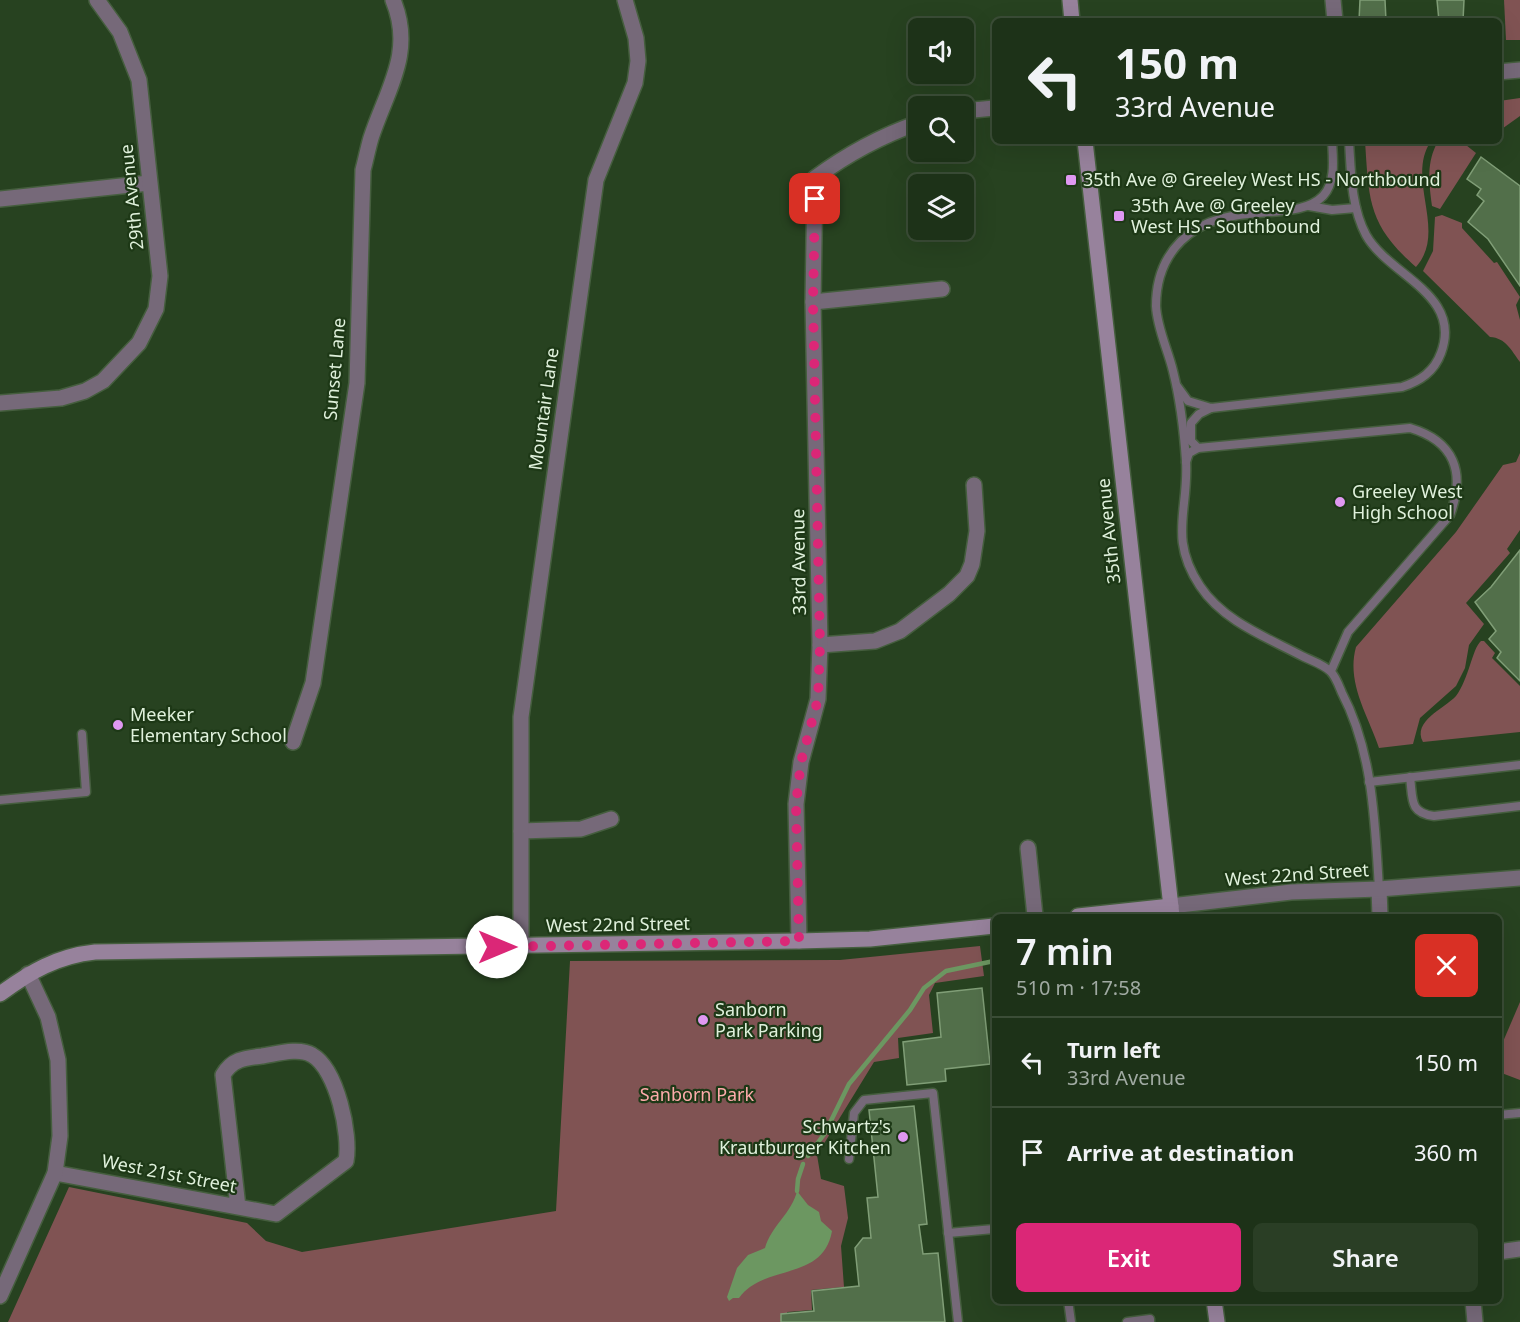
<!DOCTYPE html>
<meta charset="utf-8">
<style>
:root{--surface:#1d3218;--page:#2a3e25;--text:#f1f3f6;--muted:#a0aaa2;--line:#3b4d37;--accent:#db2777}
body{margin:0;font-family:"Noto Sans",sans-serif;background:var(--page);color:var(--text);height:100vh;display:flex;flex-direction:column;font-size:22px;white-space:nowrap}
*{box-sizing:border-box;margin:0}
p{font-size:20px;color:var(--muted)}
.icon{flex:none;width:33px;height:33px;fill:none;stroke:currentColor;stroke-width:2;stroke-linecap:round;stroke-linejoin:round}
.map{position:relative;flex:1;overflow:hidden}
.details{position:absolute;left:992px;top:914px;width:510px;height:390px;display:flex;flex-direction:column;background:var(--surface);border-radius:9px;box-shadow:0 6px 24px #0002,0 0 0 2px var(--line)}
.details>*{flex:none}
.banner{position:absolute;left:992px;top:18px;width:510px;height:126px;border-radius:9px;box-shadow:0 6px 24px #0002,0 0 0 2px var(--line);background:#1d3218;color:var(--text);overflow:hidden}
.tools{position:absolute;left:908px;top:18px;display:grid;gap:12px}
.tools a{display:grid;place-items:center;width:66px;height:66px;border-radius:9px;background:var(--surface);box-shadow:0 6px 24px #0002,0 0 0 2px var(--line);font-size:30px}
.pin{position:absolute;display:grid;place-items:center;width:51px;height:51px;color:#fff;margin:-26px;border-radius:12px;box-shadow:0 3px 9px #0006}
.me{position:absolute;width:66px;margin:-33px;rotate:90deg;stroke-linejoin:round;filter:drop-shadow(0 0 4px #0008)}
.turn{display:flex;align-items:center;gap:21px;height:126px;padding:0 24px;font-size:27px}
.turn .icon{width:78px;height:78px;stroke-width:2.5}
.turn b{display:block;font-size:42px;line-height:51px}
.round{display:grid;place-items:center;flex:none;width:63px;height:63px;border-radius:9px;background:var(--page)}
.summary{display:flex;align-items:center;justify-content:space-between;height:102px;padding:0 24px}
h1{font-size:36px;font-weight:600;line-height:45px}
.cta{display:flex;gap:12px;margin-top:auto;padding:12px 24px}
.cta a{flex:1;height:69px;border-radius:9px;background:var(--accent);color:#fff;font-size:24px;font-weight:600;line-height:69px;text-align:center}
.cta a+a{background:var(--page);color:var(--text)}
ul{padding:0;list-style:none}
li{display:flex;align-items:center;gap:18px;height:90px;padding:0 24px;border-top:2px solid var(--line)}
li div{flex:1}
li b{display:block;font-size:22px}
li em{font-style:normal}
.map>svg:first-child{display:block}
.green{fill:#805353}
.water{fill:#6c9761}
.lines{fill:none;stroke-linecap:round;stroke-linejoin:round}
.stream{stroke:#6c9761;stroke-width:4.5}
.building{fill:#526f4a;stroke:#809e77;stroke-width:1.5}
.lane-casing{stroke:#455e3e;stroke-width:11}
.street-casing{stroke:#455e3e;stroke-width:18}
.secondary-casing{stroke:#455e3e;stroke-width:18}
.lane{stroke:#766979;stroke-width:8}
.street{stroke:#766979;stroke-width:15}
.secondary{stroke:#97829c;stroke-width:15}
.route{stroke:#db2777;stroke-width:10;stroke-dasharray:0 18}
.poi-dot{fill:#df98f1;stroke:#1d3816;stroke-width:2}
.labels{text-anchor:middle;stroke-width:4.5;stroke-linejoin:round;paint-order:stroke}
.poi-label{font-size:18px;fill:#e0f1dc;stroke:#1d3816;text-anchor:start}
.street-label{font-size:18px;fill:#e0f1dc;stroke:#1d3816}
.park-label{font-size:18px;fill:#fdabab;stroke:#1d3816}
</style>
<div class="map">
<svg width="1520" height="1322" viewBox="0 0 1520 1322">
<rect width="100%" height="100%" fill="#274220"/>
<!-- green -->
<g class="green">
<polygon points="1504,0 1520,0 1520,40 1506,40"/>
<polygon points="1520,98 1520,116 1499,131 1499,101"/>
<path d="M1365,141h66c-26,38 17,90 -15,126 -48,-42 -47,-66 -51,-126z"/>
<path d="M1438,141h23l15,12 -36,56 -8,-3c-3,-24 -6,-43 6,-65z"/>
<path d="M1442,215l20,8v5l32,35 3,-1 23,35 -4,8 4,15v42c-9,-12 -14,-24 -30,-25l-67,-66 10,-20 2,-34z"/>
<path d="M1520,453v77l-13,19 3,4 -44,50 18,21 -15,21 -4,23 -9,18 -36,32 -7,26 -34,4c-11,-33 -33,-65 -23,-101l100,-115 47,-67 13,-3z"/>
<path d="M1481,641h3l11,12 -3,5 28,28v46l-97,10c-11,-21 21,-33 33,-46 13,-17 16,-47 25,-55z"/>
<polygon points="980,946 984,976 935,983 929,995 933,1033 898,1038 899,1058 874,1062 817,1155 821,1179 844,1186 848,1218 841,1246 844,1287 811,1290 812,1310 787,1312 788,1322 8,1322 69,1187 247,1223 266,1241 302,1252 556,1211 570,961 840,960"/>
<polygon points="1520,1002 1520,1080 1499,1072 1499,1051"/>
</g>
<!-- water -->
<path class="water" d="M797,1191l11,14 11,7 2,9 11,10c-9,51 -68,32 -93,67h-6l-4,3 -2,-4 10,-29 11,-13 17,-7c6,-22 27,-35 32,-57z"/>
<g class="lines">
<!-- stream -->
<g class="stream">
<polyline points="808,1156 825,1133 849,1084 910,1010 924,988 946,971 994,961"/>
<polyline points="797,1191 798,1179 803,1164"/>
</g>
</g>
<!-- building -->
<g class="building">
<polygon points="1360,0 1385,0 1386,21 1359,21"/>
<polygon points="1437,0 1464,0 1463,21 1439,21"/>
<polygon points="1481,157 1520,186 1520,286 1488,239 1468,222 1484,201 1477,195 1481,189 1467,179"/>
<polygon points="1520,550 1520,681 1497,658 1501,652 1489,639 1496,631 1475,602 1491,587"/>
<polygon points="982,988 990,1064 945,1069 946,1081 907,1085 903,1042 941,1037 937,993"/>
<polygon points="914,1106 927,1224 919,1225 923,1254 938,1253 945,1322 781,1322 781,1314 814,1311 812,1291 859,1286 855,1248 863,1238 871,1238 867,1198 878,1197 869,1110"/>
</g>
<g class="lines">
<defs>
<g id="lane">
<path d="M1332,141c1,18 4,41 -9,55 -28,29 -98,1 -142,45 -18,18 -25,40 -25,65 1,22 12,44 17,65 7,28 11,60 13,90 3,49 -18,77 14,125 23,35 66,51 102,70 8,4 23,9 29,16 5,5 8,14 11,21 31,59 33,130 37,196"/>
<polyline points="1309,206 1332,210 1356,208"/>
<path d="M1177,386l11,15 23,7 191,-21c18,-6 32,-15 39,-34 22,-59 -52,-77 -75,-118 -15,-28 -15,-63 -17,-94"/>
<polyline points="1198,448 1191,441 1191,423 1199,414 1211,408"/>
<path d="M1186,462l3,-9 9,-5 212,-20c44,13 56,44 40,87l-102,117 -17,39"/>
<path d="M1410,777c3,22 -1,36 24,39l86,-10"/>
<polyline points="1369,782 1520,765"/>
<polyline points="0,800 86,792 82,734"/>
<polyline points="1498,1115 1520,1113"/>
<polyline points="849,1159 854,1113 864,1100 933,1093 958,1322"/>
<polyline points="948,1233 994,1229"/>
<polyline points="1068,1300 1071,1322"/>
<polyline points="1127,1322 1150,1319 1150,1322"/>
</g>
<g id="street">
<polyline points="1333,0 1335,21"/>
<polyline points="1498,72 1520,70"/>
<polyline points="963,111 994,108"/>
<polyline points="0,199 149,183"/>
<polyline points="813,302 942,289"/>
<polyline points="0,403 61,398 85,391 103,381 139,343 156,309 160,276 139,80 120,32 97,0"/>
<polyline points="820,645 875,641 900,631 949,594 967,576 972,564 977,531 974,485"/>
<path d="M293,742l20,-59 44,-300 6,-213c3,-11 5,-22 8,-32 15,-47 44,-85 22,-138"/>
<polyline points="521,831 581,829 611,819"/>
<polyline points="1028,848 1035,916"/>
<polyline points="1379,889 1380,916"/>
<polyline points="1171,906 1291,892 1379,889 1520,878"/>
<path d="M799,941l-3,-137 5,-42 17,-63 2,-54 -7,-343 2,-124c31,-23 66,-42 103,-55"/>
<polyline points="521,947 521,717 596,180 635,83 638,61 636,38 625,0"/>
<path d="M55,1173l221,41 70,-53c5,-26 -9,-92 -34,-106 -13,-8 -36,-1 -50,1 -17,2 -30,3 -39,19l15,132"/>
<polyline points="1498,1252 1520,1249"/>
<polyline points="0,1296 55,1173 60,1136 58,1060 48,1017 28,974"/>
<polyline points="1473,1300 1475,1322"/>
</g>
<g id="secondary">
<polyline points="1070,0 1072,21"/>
<polyline points="1085,141 1172,916"/>
<polyline points="1078,916 1171,906"/>
<path d="M0,994c30,-22 57,-38 95,-42l704,-11 71,-2 124,-13"/>
<polyline points="1214,1300 1217,1322"/>
</g>
</defs>
<!-- lane casing -->
<use href="#lane" class="lane-casing"/>
<!-- street casing -->
<use href="#street" class="street-casing"/>
<!-- secondary casing -->
<use href="#secondary" class="secondary-casing"/>
<!-- lane -->
<use href="#lane" class="lane"/>
<!-- street -->
<use href="#street" class="street"/>
<!-- secondary -->
<use href="#secondary" class="secondary"/>
</g>
<g class="lines">
<!-- route -->
<polyline class="route" points="497,947 799,941 796,804 801,762 818,699 820,645 813,302 815,199"/>
</g>
<!-- markers -->
<g class="poi-dot">
<rect x="1065" y="174" width="12" height="12" rx="3"/>
<rect x="1113" y="210" width="12" height="12" rx="3"/>
<circle cx="1340" cy="502" r="6"/>
<circle cx="118" cy="725" r="6"/>
<circle cx="703" cy="1020" r="6"/>
<circle cx="903" cy="1137" r="6"/>
</g>
<g class="labels">
<!-- poi labels -->
<g class="poi-label">
<text x="1083" y="186">35th Ave @ Greeley West HS - Northbound</text>
<text x="1131" y="212">35th Ave @ Greeley<tspan x="1131" dy="21">West HS - Southbound</tspan></text>
<text x="1352" y="498">Greeley West<tspan x="1352" dy="21">High School</tspan></text>
<text x="130" y="721">Meeker<tspan x="130" dy="21">Elementary School</tspan></text>
<text x="715" y="1016">Sanborn<tspan x="715" dy="21">Park Parking</tspan></text>
<text x="891" y="1133" text-anchor="end">Schwartz's<tspan x="891" dy="21">Krautburger Kitchen</tspan></text>
</g>
<!-- street labels -->
<g class="street-label">
<text transform="translate(132 197) rotate(-96)" y="6">29th Avenue</text>
<text transform="translate(335 369) rotate(-85)" y="6">Sunset Lane</text>
<text transform="translate(544 409) rotate(-82)" y="6">Mountair Lane</text>
<text transform="translate(1109 531) rotate(-96)" y="6">35th Avenue</text>
<text transform="translate(799 562) rotate(-91)" y="6">33rd Avenue</text>
<text transform="translate(1297 875) rotate(-4)" y="6">West 22nd Street</text>
<text transform="translate(618 925) rotate(-1)" y="6">West 22nd Street</text>
<text transform="translate(169 1174) rotate(11)" y="6">West 21st Street</text>
</g>
<!-- park labels -->
<g class="park-label">
<text x="697" y="1101">Sanborn Park</text>
</g>
</g>
</svg>
<div class="tools">
<a><svg class="icon" aria-label="sound" viewBox="0 0 24 24"><path d="M4 9h4l5-4v14l-5-4H4zM17 9q2 3 0 6"/></svg></a>
<a><svg class="icon" aria-label="search" viewBox="0 0 24 24"><circle cx="10" cy="10" r="6"/><path d="M15 15l6 6"/></svg></a>
<a><svg class="icon" aria-label="layers" viewBox="0 0 24 24"><path d="M12 4l9 5-9 5-9-5zM3 14l9 5 9-5"/></svg></a>
</div>
<div class="pin" style="left:815px;top:199px;background:#d93025"><svg class="icon" aria-label="arrive" viewBox="0 0 24 24"><path d="M6 21V4h12l-3 4 3 4H6"/></svg></div>
<svg class="me" style="left:497px;top:947px" viewBox="-20 -20 40 40"><circle r="19" fill="#fff"/><path d="M0-13L10 11 0 6-10 11z" fill="#db2777"/></svg>
<div class="banner">
<div class="turn"><svg class="icon" aria-label="left" viewBox="0 0 24 24"><path d="M17 20v-9H6M10 6l-5 5 5 5"/></svg><div><b>150 m</b>33rd Avenue</div></div>
</div>
<section class="details">
<div class="summary"><div><h1>7 min</h1><p>510 m · 17:58</p></div><a class="round" style="background:#d93025;color:#fff"><svg class="icon" aria-label="close" viewBox="0 0 24 24"><path d="M6 6l12 12M18 6L6 18"/></svg></a></div>
<ul>
<li><svg class="icon" aria-label="left" viewBox="0 0 24 24"><path d="M17 20v-9H6M10 6l-5 5 5 5"/></svg><div><b>Turn left</b><p>33rd Avenue</p></div><em>150 m</em></li>
<li><svg class="icon" aria-label="arrive" viewBox="0 0 24 24"><path d="M6 21V4h12l-3 4 3 4H6"/></svg><div><b>Arrive at destination</b></div><em>360 m</em></li>
</ul>
<div class="cta"><a>Exit</a><a>Share</a></div>
</section>
</div>
